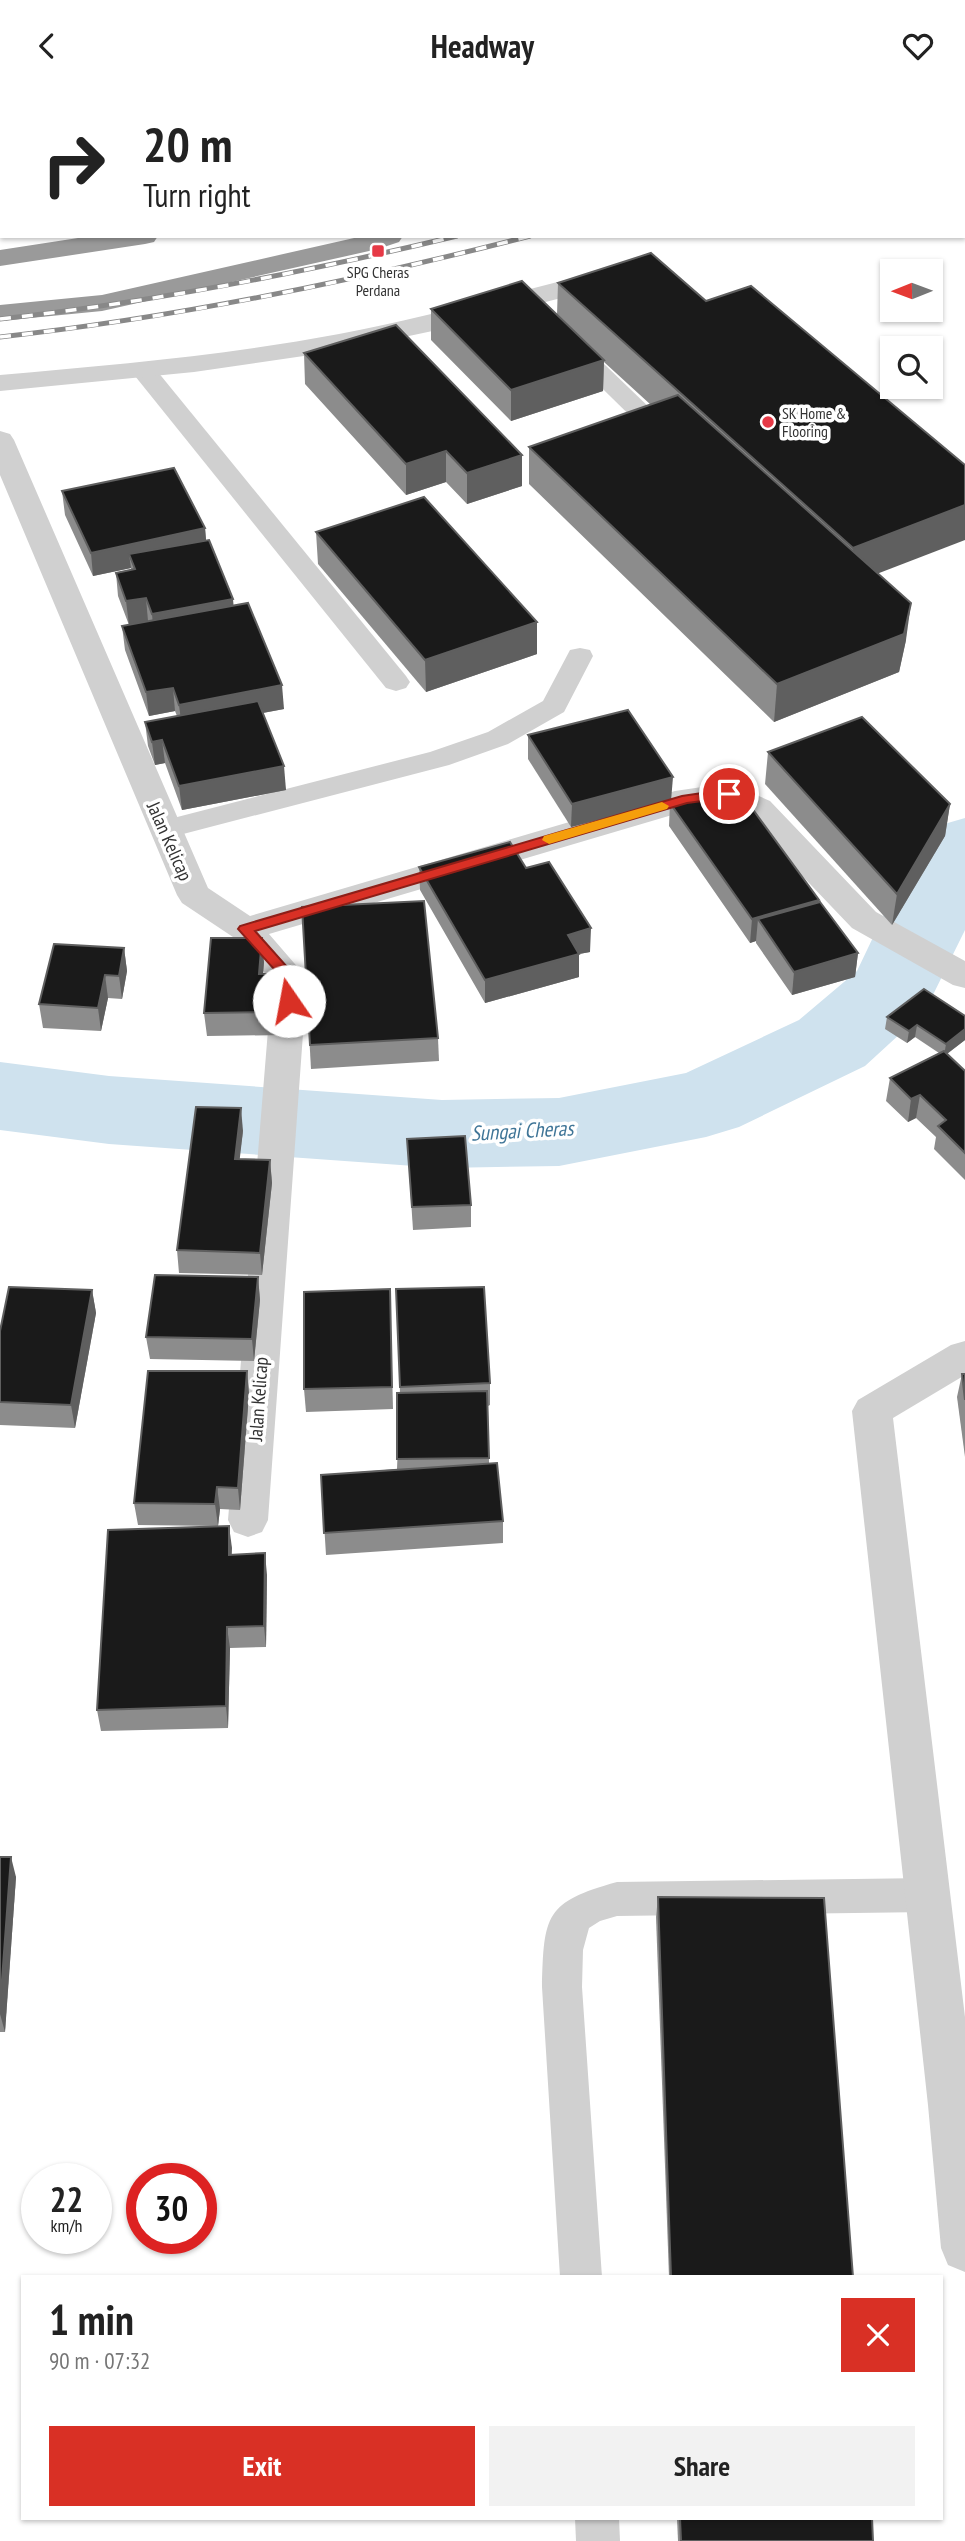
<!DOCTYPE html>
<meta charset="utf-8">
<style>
:root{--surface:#fff;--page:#f2f2f2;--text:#222;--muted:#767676;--accent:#d93025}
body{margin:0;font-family:"PT Sans Narrow",sans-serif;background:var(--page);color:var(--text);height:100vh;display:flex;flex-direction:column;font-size:26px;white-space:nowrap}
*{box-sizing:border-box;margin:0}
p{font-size:23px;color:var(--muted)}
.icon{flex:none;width:38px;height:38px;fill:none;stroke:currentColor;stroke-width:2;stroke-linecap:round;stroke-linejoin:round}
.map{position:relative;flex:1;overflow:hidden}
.drawer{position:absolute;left:21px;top:2184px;width:922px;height:245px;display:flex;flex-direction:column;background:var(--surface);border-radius:0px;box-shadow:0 2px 5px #0004}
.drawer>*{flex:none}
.guide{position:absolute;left:0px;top:0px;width:966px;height:147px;box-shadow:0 2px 5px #0004;background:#fff;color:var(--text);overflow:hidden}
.needle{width:46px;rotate:269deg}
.fabs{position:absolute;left:880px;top:168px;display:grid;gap:14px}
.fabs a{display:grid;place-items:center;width:63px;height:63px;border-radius:0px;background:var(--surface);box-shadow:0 2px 5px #0004;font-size:35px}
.speed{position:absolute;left:21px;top:2072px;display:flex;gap:14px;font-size:35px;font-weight:700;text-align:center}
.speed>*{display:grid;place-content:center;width:91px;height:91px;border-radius:50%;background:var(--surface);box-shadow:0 2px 5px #0004;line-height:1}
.speed small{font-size:18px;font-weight:400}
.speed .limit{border:10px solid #d22;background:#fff;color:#111}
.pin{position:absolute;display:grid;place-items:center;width:60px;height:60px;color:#fff;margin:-30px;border:4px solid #fff;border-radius:50%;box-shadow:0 2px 7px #0007}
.me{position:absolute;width:77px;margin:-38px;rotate:348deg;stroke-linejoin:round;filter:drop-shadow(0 0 5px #0008)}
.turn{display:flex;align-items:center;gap:24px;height:147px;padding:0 28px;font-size:32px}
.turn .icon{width:91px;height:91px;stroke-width:2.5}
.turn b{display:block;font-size:49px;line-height:60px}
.round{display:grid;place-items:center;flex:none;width:74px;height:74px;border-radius:0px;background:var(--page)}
.headline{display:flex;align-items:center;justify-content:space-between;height:119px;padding:0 28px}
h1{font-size:42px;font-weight:700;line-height:52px}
.cta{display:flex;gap:14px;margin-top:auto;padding:14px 28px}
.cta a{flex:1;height:80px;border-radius:0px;background:var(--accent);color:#fff;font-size:28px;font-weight:700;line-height:80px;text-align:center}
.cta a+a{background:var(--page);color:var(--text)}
header{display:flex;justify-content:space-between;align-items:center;height:91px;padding:0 28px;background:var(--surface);font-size:32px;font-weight:700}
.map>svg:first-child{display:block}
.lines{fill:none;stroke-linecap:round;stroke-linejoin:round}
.river{fill:#cfe2ee;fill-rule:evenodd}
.service{fill:#d0d0d0;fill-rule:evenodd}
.minor{fill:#d0d0d0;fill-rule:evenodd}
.secondary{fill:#bdbdbd;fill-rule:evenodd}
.motorway{fill:#9a9a9a;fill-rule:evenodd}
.rail-casing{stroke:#888;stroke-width:5}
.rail{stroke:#fff;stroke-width:3.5;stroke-dasharray:11;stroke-linecap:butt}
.wall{fill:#8c8c8c}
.shaded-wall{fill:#5f5f5f}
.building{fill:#1a1a1a;stroke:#5f5f5f;stroke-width:2}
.route{fill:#d93025;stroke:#8d1f18;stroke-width:2}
.slow{fill:#f59e0b}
.poi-dot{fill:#e63946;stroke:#fff;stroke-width:2.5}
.labels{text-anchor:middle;stroke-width:7;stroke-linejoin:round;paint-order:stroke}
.far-poi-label{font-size:16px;fill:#333;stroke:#fff}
.street-label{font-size:19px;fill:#333;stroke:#fff}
.water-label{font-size:21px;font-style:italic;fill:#3f7597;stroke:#fff}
</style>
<header><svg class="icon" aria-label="back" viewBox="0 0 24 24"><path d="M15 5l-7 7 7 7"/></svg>Headway<svg class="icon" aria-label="heart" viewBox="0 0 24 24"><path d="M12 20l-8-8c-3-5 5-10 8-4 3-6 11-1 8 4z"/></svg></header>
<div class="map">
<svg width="965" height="2450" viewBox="0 0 965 2450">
<rect width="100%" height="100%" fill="#fff"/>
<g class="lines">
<!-- river -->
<polygon class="river" points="965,727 965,839 925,920 865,975 739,1036 706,1046 559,1075 442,1077 109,1053 0,1039 0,971 109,985 442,1009 559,1007 686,982 799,929 857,880 888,815 934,736"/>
<!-- service -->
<g class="service">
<polygon points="570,246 578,248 678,344 681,349 678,354 669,356 660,354 562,258 558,253 562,248"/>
<polygon points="144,273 153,275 406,585 410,591 406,597 396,600 386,597 135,285 132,280 135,275"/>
<polygon points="580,557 590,559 593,565 564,621 508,653 449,674 164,748 154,746 150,739 154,732 430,661 488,641 543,610 570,559"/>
<path d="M928,1787l14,5 5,12 -5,12 -14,5 -311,4 -17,5 -11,7 -6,22 -1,37 20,290h-42l-18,-290c2,-72 3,-85 75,-105z"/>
<polygon points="575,2427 619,2427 620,2450 576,2450"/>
</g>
<!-- minor -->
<g class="minor">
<polygon points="113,0 149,0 112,2"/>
<rect x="0" y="13" width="2" height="16"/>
<path d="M609,178l10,2 4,6 -4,6 -177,46 -104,22 -144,21 -194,19v-16c113,-10 227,-20 339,-41 91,-17 180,-43 270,-65z"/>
<polygon points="0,340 10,343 14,349 208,797 250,825 675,700 729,692 770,710 876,821 965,870 965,897 953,894 852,837 746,726 724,714 689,719 269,843 307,887 268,1429 262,1441 248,1446 234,1441 228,1429 272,890 233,846 182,812 177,804 0,384"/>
<polygon points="965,1250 965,1284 893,1327 965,1926 965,2181 948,2174 941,2157 928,2014 852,1320 858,1309 951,1254"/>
</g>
<!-- secondary -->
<g class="secondary">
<polygon points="888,0 916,0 917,2 890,2"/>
<polygon points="964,22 965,23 965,39 964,38"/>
</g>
<!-- motorway -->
<g class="motorway">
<polygon points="297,0 326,0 296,2"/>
<polygon points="481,0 510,0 480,2"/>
<polygon points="618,0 646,0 617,2"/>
<polygon points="785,0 814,0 784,2"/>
<rect x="0" y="60" width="2" height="16"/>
<polygon points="964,61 965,62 965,78 964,78"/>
<rect x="0" y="118" width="2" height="16"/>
<polygon points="91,145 158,145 154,151 145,153 0,175 0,159"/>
<polygon points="363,145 403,145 399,151 378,158 102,220 0,230 0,214 102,204"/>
</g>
<defs>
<g id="rail">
<path d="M0,228c155,-17 306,-47 457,-83"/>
<path d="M0,246c180,-20 355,-56 530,-101"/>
</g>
</defs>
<!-- rail casing -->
<use href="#rail" class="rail-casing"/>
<!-- rail -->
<use href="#rail" class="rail"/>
</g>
<!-- wall -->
<g class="wall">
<polygon points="651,162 878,482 906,549 899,581 774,631 529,393 529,356 651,314 604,271 603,300 511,330 431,249 431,218 557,224 558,192"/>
<polygon points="304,262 522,395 467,413 446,391 406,404 305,293"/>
<polygon points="62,400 205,437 206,450 233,514 284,618 263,622 286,699 182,719 165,672 155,674 148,655 145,631 177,625 175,620 149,625 125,559 122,535 148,530 129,534 118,505 116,482 131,479 131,477 93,485 65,424"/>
<polygon points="316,441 537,531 537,563 426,601 318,473"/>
<polygon points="528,644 671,710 571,736 528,668"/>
<polygon points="768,661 950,713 945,745 892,834 765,693"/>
<polygon points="670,712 819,809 818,811 858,862 855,886 792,904 756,852 756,850 750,852 669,735"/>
<polygon points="419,776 526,777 590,861 579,863 579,886 485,912 420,799"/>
<polygon points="302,816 438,947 439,970 311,978"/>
<polygon points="124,857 127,880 122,908 108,907 101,940 43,937 39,913"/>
<polygon points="264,871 263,883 285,883 287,906 285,944 207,945 204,922"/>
<polygon points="965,925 965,949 947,963 965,980 965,1089 934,1058 936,1046 916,1027 908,1031 886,1010 890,987 939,962 915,946 907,952 885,938 887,926"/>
<polygon points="243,1040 239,1069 270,1069 272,1092 262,1184 179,1182 177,1159"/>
<polygon points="407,1048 471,1114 471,1136 413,1139"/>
<polygon points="258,1186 260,1209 254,1270 150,1268 146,1246"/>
<polygon points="390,1198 393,1318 306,1321 304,1298"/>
<polygon points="396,1198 490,1292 490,1314 488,1315 489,1372 503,1430 503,1452 326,1464 321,1384 397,1378 400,1302"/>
<polygon points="92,1199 96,1222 75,1337 0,1334 0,1240"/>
<polygon points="247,1280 249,1303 240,1419 220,1418 218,1435 138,1434 134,1412"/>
<polygon points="962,1283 965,1283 965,1366 957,1306"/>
<polygon points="229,1435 231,1464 267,1484 266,1556 230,1557 228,1637 101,1640 97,1619"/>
<polygon points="0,1766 16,1786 5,1941 0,1941"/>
<polygon points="658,1806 853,2186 669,2186 656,1826"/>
<polygon points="677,2427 872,2427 873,2450 678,2450"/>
</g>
<!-- shaded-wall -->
<g class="shaded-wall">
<polygon points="604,269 603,300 511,330 511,299"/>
<polygon points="446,360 446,391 406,404 406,373"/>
<polygon points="522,364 522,395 467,413 467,382"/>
<polygon points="965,414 965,449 848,494 853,457"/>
<polygon points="205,437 207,460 129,463 131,477 93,485 91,462"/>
<polygon points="146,507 148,530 129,534 126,510"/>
<polygon points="233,508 235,531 154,546 152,523"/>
<polygon points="911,512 906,549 899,581 774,631 777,593"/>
<polygon points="537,531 537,563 426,601 425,569"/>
<polygon points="282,594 284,618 182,637 179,614"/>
<polygon points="173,597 175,620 149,625 146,601"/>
<polygon points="162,649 165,672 155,674 152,651"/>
<polygon points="284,675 286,699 182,719 179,695"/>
<polygon points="673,686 671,710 571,736 572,713"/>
<polygon points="950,713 945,745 892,834 897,803"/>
<polygon points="819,809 816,832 758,828 756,850 750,852 752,828"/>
<polygon points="591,837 590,861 579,863 579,886 485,912 485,889 568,844"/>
<polygon points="262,847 264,871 261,906 259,883"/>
<polygon points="124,857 127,880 122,908 119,885"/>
<polygon points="858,862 855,886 792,904 794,881"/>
<polygon points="285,883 287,906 285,944 283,921"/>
<polygon points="105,884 108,907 101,940 98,917"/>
<polygon points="917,934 915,946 907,952 909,940"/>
<polygon points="965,938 965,949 944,965 946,953"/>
<polygon points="920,1004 916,1027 908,1031 911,1008"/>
<polygon points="241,1017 243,1040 237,1091 235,1068"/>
<polygon points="270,1069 272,1092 262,1184 260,1162"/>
<polygon points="258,1186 260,1209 254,1270 252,1248"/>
<polygon points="92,1199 96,1222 75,1337 71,1314"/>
<polygon points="247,1280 249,1303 240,1419 238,1397"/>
<polygon points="217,1396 220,1418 218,1435 215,1413"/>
<polygon points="229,1435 232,1457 231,1486 229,1464"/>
<polygon points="265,1462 267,1484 266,1556 264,1535"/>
<polygon points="227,1536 230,1557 228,1637 226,1615"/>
<polygon points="11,1766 16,1786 5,1941 0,1923 0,1916"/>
</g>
<!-- building -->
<g class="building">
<polygon points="651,162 706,210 751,195 965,374 965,414 853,457 558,192"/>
<polygon points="522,190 604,269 511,299 431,218"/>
<polygon points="396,234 522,364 467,382 446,360 406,373 304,262"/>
<polygon points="678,304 911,512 904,543 777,593 529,356"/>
<polygon points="174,377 205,437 91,462 62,400"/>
<polygon points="424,406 537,531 425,569 316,441"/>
<polygon points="209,449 233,508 152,523 146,507 126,510 116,482 135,478 129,463"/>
<polygon points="248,512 282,594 179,614 173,597 146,601 122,535"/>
<polygon points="258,610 284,675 179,695 162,649 152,651 145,631"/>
<polygon points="628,619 673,686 572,713 528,644"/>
<polygon points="862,626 950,713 897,803 768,661"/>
<polygon points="735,694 819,809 752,828 670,712"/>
<polygon points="510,751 526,777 549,771 591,837 568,844 579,863 485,889 419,776"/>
<polygon points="424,810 438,947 310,954 302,816"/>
<polygon points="820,811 858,862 794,881 758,828"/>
<polygon points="211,847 262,847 259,883 285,883 283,921 204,922"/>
<polygon points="54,853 124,857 119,885 105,884 98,917 39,913"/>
<polygon points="924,898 965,925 965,938 946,953 917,934 909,940 887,926"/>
<polygon points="944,960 965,980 965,1062 938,1035 946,1029 920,1004 911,1008 890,987"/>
<polygon points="196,1016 241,1017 235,1068 270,1069 260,1162 177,1159"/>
<polygon points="465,1045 471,1114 412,1116 407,1048"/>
<polygon points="155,1184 258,1186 252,1248 146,1246"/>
<polygon points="9,1196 92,1199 71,1314 0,1311 0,1240"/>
<polygon points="484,1196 490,1292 400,1296 396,1198"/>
<polygon points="390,1198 392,1296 304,1298 304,1201"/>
<polygon points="148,1280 247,1280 238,1397 217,1396 215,1413 134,1412"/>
<polygon points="962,1283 965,1283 965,1309"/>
<polygon points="487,1300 489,1367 397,1368 397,1302"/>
<polygon points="497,1372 503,1430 324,1442 321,1384"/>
<polygon points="229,1435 229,1464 265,1462 264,1535 227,1536 226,1615 97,1619 108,1439"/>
<polygon points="0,1766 11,1766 0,1916"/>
<polygon points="658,1806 824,1807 853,2186 671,2186"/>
<polygon points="680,2427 872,2427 873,2450 681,2450"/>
</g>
<!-- route -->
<polygon class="route" points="729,698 733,700 733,706 687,712 255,840 297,887 296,910 289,915 282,910 283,888 238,838 240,835 682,705"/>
<!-- slow -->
<polygon class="slow" points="662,711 669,715 667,718 549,753 542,749 544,745"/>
<!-- markers -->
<g class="poi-dot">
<rect x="371" y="153" width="14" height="14" rx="3.5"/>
<circle cx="768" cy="331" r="7"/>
</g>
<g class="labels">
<!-- far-poi labels -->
<g class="far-poi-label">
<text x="378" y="187">SPG Cheras<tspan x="378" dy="18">Perdana</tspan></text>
<text x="782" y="328" text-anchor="start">SK Home &amp;<tspan x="782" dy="18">Flooring</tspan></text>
</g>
<!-- street labels -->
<g class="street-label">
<text transform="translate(170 750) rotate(66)" y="7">Jalan Kelicap</text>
<text transform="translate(258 1308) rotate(-86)" y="7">Jalan Kelicap</text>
</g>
<!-- water labels -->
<g class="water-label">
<text transform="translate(522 1040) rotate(-3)" y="7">Sungai Cheras</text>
</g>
</g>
</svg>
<div class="fabs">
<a><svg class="needle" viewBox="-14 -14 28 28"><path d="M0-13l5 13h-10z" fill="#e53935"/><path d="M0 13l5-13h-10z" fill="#767676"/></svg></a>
<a><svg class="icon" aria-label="search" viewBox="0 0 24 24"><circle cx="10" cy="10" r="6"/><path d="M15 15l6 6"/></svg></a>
</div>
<div class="speed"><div>22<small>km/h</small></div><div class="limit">30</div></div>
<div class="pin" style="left:729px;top:703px;background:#d93025"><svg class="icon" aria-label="arrive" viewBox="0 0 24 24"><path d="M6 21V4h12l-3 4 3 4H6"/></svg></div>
<svg class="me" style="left:289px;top:910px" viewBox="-20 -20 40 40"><circle r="19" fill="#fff"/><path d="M0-13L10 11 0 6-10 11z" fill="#d93025"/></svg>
<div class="guide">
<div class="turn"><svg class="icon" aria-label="right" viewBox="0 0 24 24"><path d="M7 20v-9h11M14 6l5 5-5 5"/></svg><div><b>20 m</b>Turn right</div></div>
</div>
<section class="drawer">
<div class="headline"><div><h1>1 min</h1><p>90 m · 07:32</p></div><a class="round" style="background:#d93025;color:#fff"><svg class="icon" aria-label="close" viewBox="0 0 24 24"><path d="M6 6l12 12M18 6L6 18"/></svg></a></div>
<div class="cta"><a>Exit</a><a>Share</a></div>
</section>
</div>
